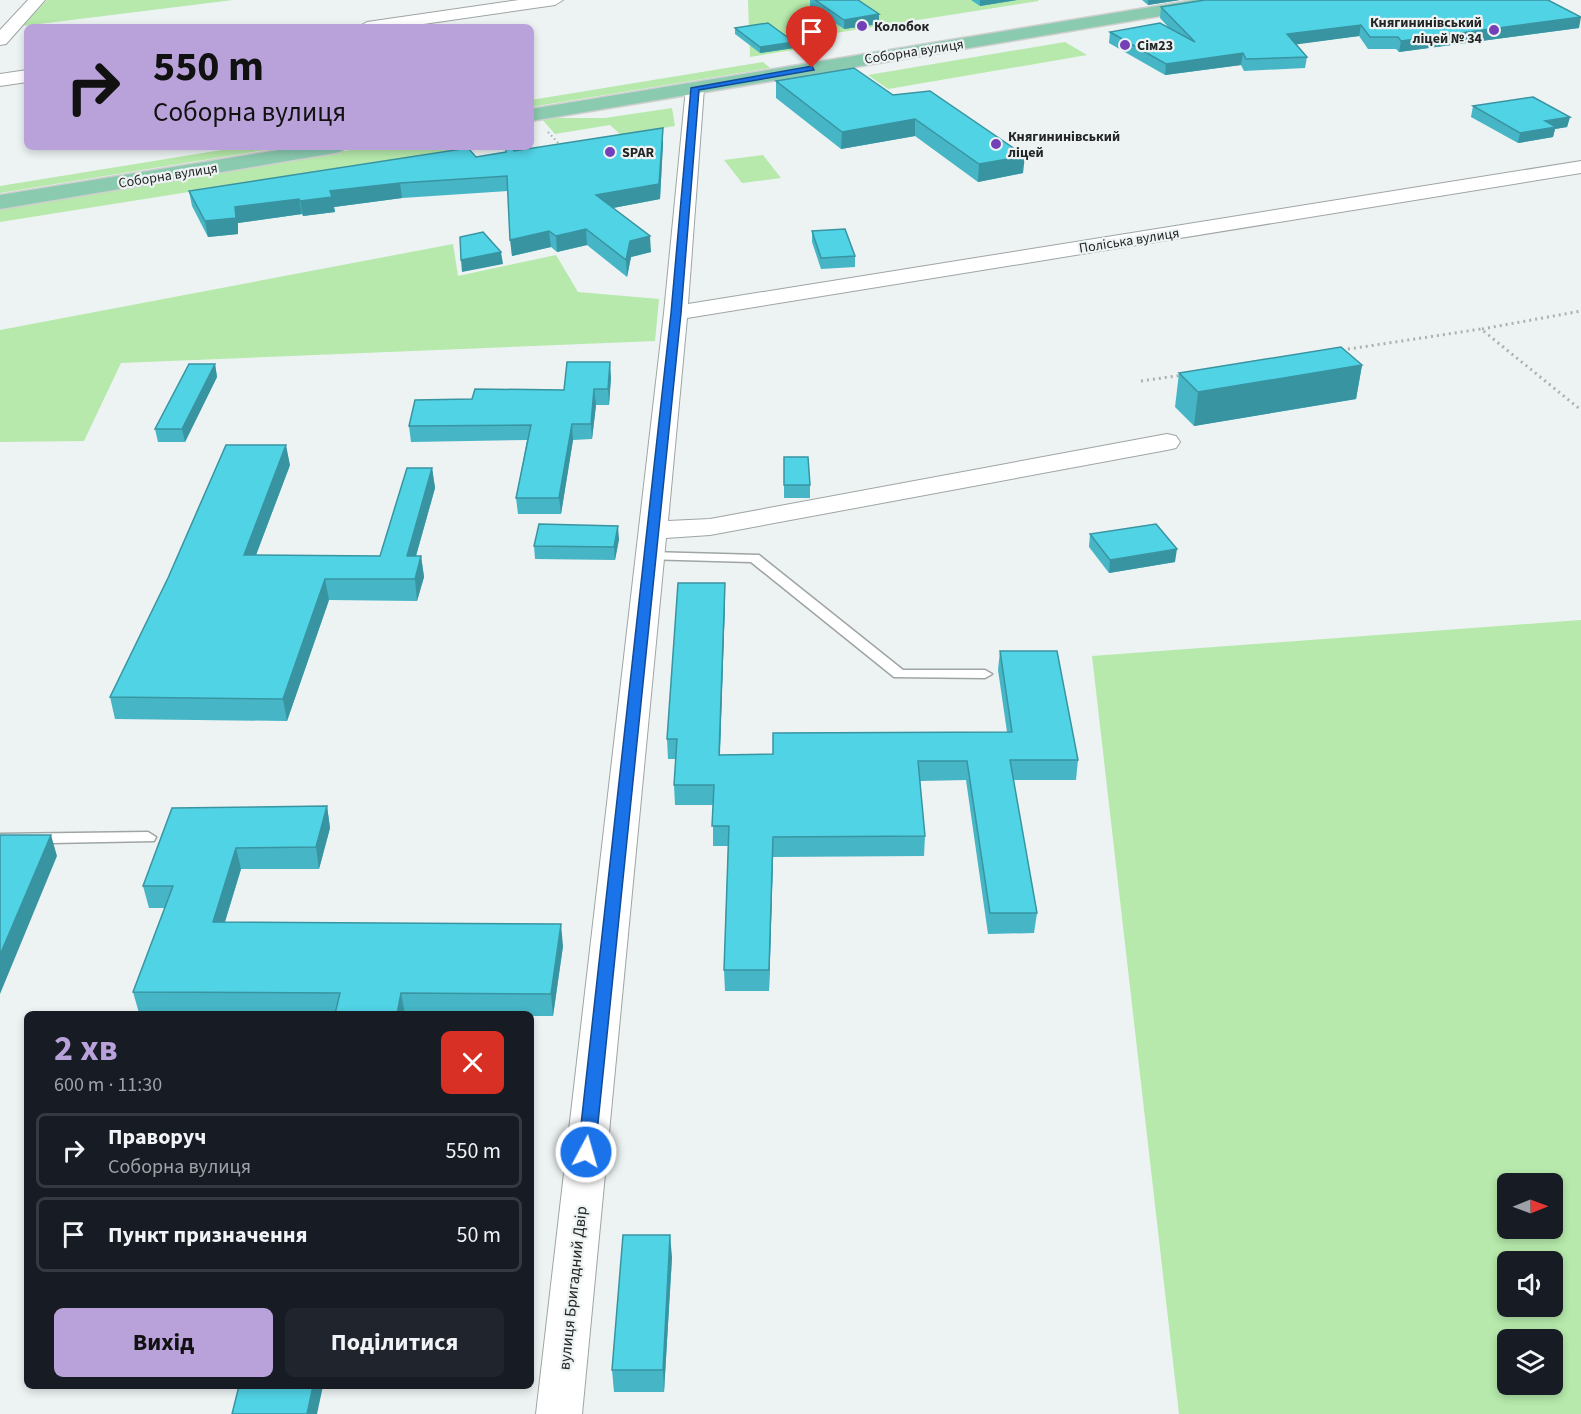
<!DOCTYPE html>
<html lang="uk">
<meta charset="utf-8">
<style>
:root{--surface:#171b24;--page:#20242c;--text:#f1f3f6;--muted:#9ea1a6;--line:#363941;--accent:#b9a2da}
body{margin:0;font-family:"Source Sans 3",sans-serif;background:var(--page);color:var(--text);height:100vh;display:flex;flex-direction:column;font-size:22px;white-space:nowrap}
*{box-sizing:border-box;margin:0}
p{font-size:20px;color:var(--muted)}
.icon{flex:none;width:33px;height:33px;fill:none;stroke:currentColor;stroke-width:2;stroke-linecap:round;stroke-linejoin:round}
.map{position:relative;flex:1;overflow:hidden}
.side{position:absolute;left:24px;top:1011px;width:510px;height:378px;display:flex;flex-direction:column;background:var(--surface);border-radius:9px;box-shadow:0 3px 9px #0003}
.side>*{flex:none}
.top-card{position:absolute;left:24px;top:24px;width:510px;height:126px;border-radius:9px;box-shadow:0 3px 9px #0003;background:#b9a2da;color:#111;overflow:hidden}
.needle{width:39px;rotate:89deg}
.controls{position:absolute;left:1497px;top:1173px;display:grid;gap:12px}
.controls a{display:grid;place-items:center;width:66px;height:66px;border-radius:9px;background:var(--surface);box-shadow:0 3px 9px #0003;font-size:30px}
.pin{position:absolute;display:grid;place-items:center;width:51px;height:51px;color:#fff;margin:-62px -26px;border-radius:50% 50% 50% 0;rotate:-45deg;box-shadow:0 0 6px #0007}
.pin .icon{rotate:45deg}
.me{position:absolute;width:66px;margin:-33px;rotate:6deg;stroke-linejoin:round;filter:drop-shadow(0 0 4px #0008)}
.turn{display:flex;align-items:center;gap:21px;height:126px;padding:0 30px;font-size:27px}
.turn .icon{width:78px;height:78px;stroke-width:2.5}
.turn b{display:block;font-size:42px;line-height:51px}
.round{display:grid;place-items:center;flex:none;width:63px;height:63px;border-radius:9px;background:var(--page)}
.head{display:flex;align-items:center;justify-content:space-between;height:102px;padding:0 30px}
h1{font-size:36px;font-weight:700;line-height:45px;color:var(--accent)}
.action{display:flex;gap:12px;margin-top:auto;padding:12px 30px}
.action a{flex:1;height:69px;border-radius:9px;background:var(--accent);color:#111;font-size:24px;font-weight:700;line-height:69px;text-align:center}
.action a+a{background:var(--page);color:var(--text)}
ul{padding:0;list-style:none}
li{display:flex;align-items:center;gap:18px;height:75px;margin:0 12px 9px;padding:0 18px;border:3px solid var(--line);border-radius:9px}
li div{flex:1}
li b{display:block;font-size:22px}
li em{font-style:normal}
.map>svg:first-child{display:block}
.green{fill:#b6e9ab;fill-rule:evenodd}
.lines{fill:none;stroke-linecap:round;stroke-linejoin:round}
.service-casing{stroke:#9ea5a4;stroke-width:3}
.minor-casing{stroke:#9ea5a4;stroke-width:2}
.primary-casing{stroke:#cfcfcf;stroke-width:3}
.path-far1{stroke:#acb1b0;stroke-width:2;stroke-dasharray:1.5 3;stroke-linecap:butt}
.path{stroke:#acb1b0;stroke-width:3;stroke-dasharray:2 4;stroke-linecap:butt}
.service{fill:#fff;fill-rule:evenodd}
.minor{fill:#fff;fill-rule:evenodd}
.primary{fill:#8acaaf;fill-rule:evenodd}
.wall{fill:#46b5c6}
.shaded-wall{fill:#3994a1}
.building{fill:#51d3e6;stroke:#3994a1;stroke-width:1.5}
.route{fill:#1a73e8;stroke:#114b97;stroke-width:1.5}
.poi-dot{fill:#7440b7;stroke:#ecf3f2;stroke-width:2}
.labels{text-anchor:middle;stroke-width:4.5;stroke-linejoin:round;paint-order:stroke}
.far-poi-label{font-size:14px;font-weight:bold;fill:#242626;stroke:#ecf3f2;text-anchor:start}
.far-street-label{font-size:14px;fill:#242626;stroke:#ecf3f2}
.street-label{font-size:16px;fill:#242626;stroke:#ecf3f2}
</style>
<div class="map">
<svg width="1581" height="1414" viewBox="0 0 1581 1414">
<rect width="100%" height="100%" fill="#ecf3f2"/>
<!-- green -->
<g class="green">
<polygon points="47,0 233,0 23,26"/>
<polygon points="748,0 1038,0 1039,1 797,39 798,49 750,57"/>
<polygon points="1065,42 1087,55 888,89 868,75"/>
<polygon points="763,62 770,68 531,107 531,100"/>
<polygon points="672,108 675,126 621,135 610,125 555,134 541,118 605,118"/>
<polygon points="240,147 284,147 0,193 0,186"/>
<polygon points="368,147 472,147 0,222 0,208"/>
<polygon points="763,155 781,178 742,183 724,160"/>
<polygon points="453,244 458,276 556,255 578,292 659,299 655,341 121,363 84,441 0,442 0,330"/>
<path d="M1581,620v794h-402l-87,-758zM1508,1184h44v44h-44zM1508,1262h44v44h-44zM1508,1340h44v44h-44z"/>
</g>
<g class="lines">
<defs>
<g id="service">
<polygon points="649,552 759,555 903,670 985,670 992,674 985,678 894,677 751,562 644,559 642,556"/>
<polygon points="148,832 156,837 154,841 0,844 0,834"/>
</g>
<g id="minor">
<polygon points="28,0 45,0 6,44 0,45 0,30"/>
<polygon points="519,0 563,0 555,5 403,27 358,27 367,22"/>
<polygon points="27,70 27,82 0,86 0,74"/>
<polygon points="695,82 704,88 688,304 1581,161 1581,173 687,318 668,521 710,519 1167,434 1176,436 1180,442 1176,448 1167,450 710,535 666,538 582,1414 536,1414 664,313 686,88"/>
</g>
<g id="primary">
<polygon points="1194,0 1235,0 1226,5 531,121 531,109"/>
<polygon points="297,147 345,147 342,151 335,153 0,209 0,195"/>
</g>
</defs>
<!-- service casing -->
<use href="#service" class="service-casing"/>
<!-- minor casing -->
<use href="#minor" class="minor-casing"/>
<!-- primary casing -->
<use href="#primary" class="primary-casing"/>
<!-- path-far1 -->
<polyline class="path-far1" points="548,132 561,146"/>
<!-- path -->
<g class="path">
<polyline points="1482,329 1581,311"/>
<polyline points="1342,350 1481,329 1581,410"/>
<polyline points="1141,381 1183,375"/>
</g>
<!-- service -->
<use href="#service" class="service"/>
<!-- minor -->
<use href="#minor" class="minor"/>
<!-- primary -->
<use href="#primary" class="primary"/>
</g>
<!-- wall -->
<g class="wall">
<polygon points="810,0 858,0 879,14 879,24 844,29 810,6"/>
<polygon points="971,0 1017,0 980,6"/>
<polygon points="1142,0 1180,0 1148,5"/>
<polygon points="1161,7 1579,28 1399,52 1396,49 1368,49 1359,36 1296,44 1307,57 1305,68 1244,71 1241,65 1165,75 1109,43 1110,32 1169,28 1160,18"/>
<polygon points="735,28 794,48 760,53 735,34"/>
<polygon points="776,81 893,95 1023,173 978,182 915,136 841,149 776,98"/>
<polygon points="1473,106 1570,117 1567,127 1555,129 1553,137 1518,143 1471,117"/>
<polygon points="663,143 660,199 613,208 651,252 631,257 627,277 587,245 557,252 551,247 512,256 508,191 402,198 334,207 335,212 303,216 302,214 238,223 238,234 208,237 192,206 189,191 476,157 514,151"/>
<polygon points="812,231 855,256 855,267 821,269 812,242"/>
<polygon points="215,364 217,377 185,442 158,442 155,429"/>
<polygon points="1362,365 1356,399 1194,426 1175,407 1179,373"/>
<polygon points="611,377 609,405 596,405 592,439 573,440 561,514 518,514 516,498 527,440 411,442 409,426 472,399 564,390"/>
<polygon points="784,457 810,485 810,498 784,498"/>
<polygon points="290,465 256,555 380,556 432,468 435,488 416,556 421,556 424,577 417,601 329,600 287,721 115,719 110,697"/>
<polygon points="1090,534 1175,562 1109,573 1089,547"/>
<polygon points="619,539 615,560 535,559 534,546"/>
<polygon points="725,583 725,602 720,755 773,754 1007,732 998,670 1000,651 1078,760 1076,780 1013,780 1037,913 1034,933 988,934 966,780 920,781 925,836 924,856 773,857 769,991 725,991 724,970 728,846 713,846 713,805 675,805 674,785 676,759 668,759 667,739"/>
<polygon points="327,806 330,828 319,869 241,869 225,922 563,946 553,1016 531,1016 531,1014 139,1013 133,992 165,908 149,908 143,886"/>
<polygon points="672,1257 664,1392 614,1392 612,1370"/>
</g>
<!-- shaded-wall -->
<g class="shaded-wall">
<polygon points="980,0 1017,0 980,6"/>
<polygon points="1148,0 1180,0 1148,5"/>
<polygon points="879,14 879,24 844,29 844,20"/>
<polygon points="1581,17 1579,28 1399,52 1401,41"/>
<polygon points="1361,25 1359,36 1285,46 1287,34"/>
<polygon points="794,42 794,48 760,53 760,47"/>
<polygon points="1243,53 1241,65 1165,75 1166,64"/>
<polygon points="1570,117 1567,127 1555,129 1553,137 1518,143 1520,133 1545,121"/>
<polygon points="915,119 915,136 841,149 842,132"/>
<polygon points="663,128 663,143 660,199 597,211 596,195"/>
<polygon points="1025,156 1023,173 978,182 979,164"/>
<polygon points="400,183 402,198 334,207 335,212 303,216 300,201 330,191"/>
<polygon points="299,199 302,214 238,223 238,234 208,237 205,221 235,207"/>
<polygon points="586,229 587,245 557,252 556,236"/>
<polygon points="549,231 551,247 512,256 510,240"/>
<polygon points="650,236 651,252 631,257 627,277 626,260 630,241"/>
<polygon points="501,252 503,264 462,272 461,260"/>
<polygon points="610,362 611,377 609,405 608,389"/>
<polygon points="215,364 217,377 185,442 182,429"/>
<polygon points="1362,365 1356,399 1194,426 1198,392"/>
<polygon points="594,389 596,405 592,439 591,424"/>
<polygon points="572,424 573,440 561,514 559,498"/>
<polygon points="286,445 290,465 248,576 244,555"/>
<polygon points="432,468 435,488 410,577 407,556"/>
<polygon points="618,526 619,539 615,560 614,547"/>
<polygon points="1177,549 1175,562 1109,573 1110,560"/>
<polygon points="421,556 424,577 417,601 415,579"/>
<polygon points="325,579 329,600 287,721 283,699"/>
<polygon points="725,583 725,602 719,775 719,755"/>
<polygon points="327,806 330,828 319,869 316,847"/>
<polygon points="51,835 57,856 0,994 0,955"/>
<polygon points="773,837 773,857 769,991 769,970"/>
<polygon points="236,848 241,869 218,944 213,922"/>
<polygon points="561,924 563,946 553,1016 551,994"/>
<polygon points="401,993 405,1014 397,1014"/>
<polygon points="531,1147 533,1167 531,1183"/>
<polygon points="670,1235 672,1257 664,1392 663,1370"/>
<polygon points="313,1386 323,1386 317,1414 307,1414"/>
</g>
<!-- building -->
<g class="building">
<polygon points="815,0 858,0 879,14 844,20"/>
<polygon points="1205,0 1548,0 1581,17 1401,41 1398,37 1370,37 1361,25 1287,34 1307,57 1246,59 1243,53 1166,64 1110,32 1160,23 1195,42 1161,7"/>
<polygon points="768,23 794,42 760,47 735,28"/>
<polygon points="854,68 893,95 930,91 1025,156 979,164 915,119 842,132 776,81"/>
<polygon points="1533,97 1570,117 1545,121 1556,127 1520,133 1473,106"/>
<polygon points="663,128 659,184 596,195 650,236 630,241 626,260 586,229 556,236 549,231 510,240 507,176 400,183 330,191 332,197 300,201 299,199 235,207 236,218 205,221 189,191 468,148 476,157 506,152 506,147 511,147 514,151"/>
<polygon points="845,229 855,256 821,258 812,231"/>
<polygon points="483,232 501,252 461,260 460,237"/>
<polygon points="1341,347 1362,365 1198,392 1179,373"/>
<polygon points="567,362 610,362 608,389 594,389 591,424 572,424 559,498 516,498 531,425 409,426 415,400 472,399 475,389 564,390"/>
<polygon points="189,364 215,364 182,429 155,429"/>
<polygon points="226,445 286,445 244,555 380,556 407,468 432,468 407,556 421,556 415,579 325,579 283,699 110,697 168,578"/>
<polygon points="784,457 808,457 810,485 784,485"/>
<polygon points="539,524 618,526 614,547 534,546"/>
<polygon points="1156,524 1177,549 1110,560 1090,534"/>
<polygon points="678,583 725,583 719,755 773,754 773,733 1012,732 1000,651 1057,651 1078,760 1010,760 1037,913 990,913 967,761 918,761 925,836 773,837 769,970 724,970 729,826 712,826 714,785 674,785 677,739 667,739"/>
<polygon points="327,806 316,847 236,848 213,922 561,924 551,994 401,993 397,1014 335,1014 340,993 133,992 173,886 143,886 172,808"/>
<polygon points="0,835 51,835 0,955"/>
<polygon points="623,1235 670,1235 663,1370 612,1370"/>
<polygon points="239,1386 313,1386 307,1414 232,1414"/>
</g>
<!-- route -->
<polygon class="route" points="812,66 814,70 699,90 681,313 595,1152 593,1157 580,1157 578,1152 671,313 691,88"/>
<!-- markers -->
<g class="poi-dot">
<circle cx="862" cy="26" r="6"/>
<circle cx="1494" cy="30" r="6"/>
<circle cx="1125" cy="45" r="6"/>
<circle cx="996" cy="144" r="6"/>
<circle cx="610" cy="152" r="6"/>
</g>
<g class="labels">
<!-- far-poi labels -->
<g class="far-poi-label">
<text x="1482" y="27" text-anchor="end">Княгининівський<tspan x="1482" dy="16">ліцей № 34</tspan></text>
<text x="874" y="31">Колобок</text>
<text x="1137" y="50">Сім23</text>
<text x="1008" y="141">Княгининівський<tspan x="1008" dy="16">ліцей</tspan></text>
<text x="622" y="157">SPAR</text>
</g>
<!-- far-street labels -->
<g class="far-street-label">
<text transform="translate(914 51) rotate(-9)" y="5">Соборна вулиця</text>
<text transform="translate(168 175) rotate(-9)" y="5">Соборна вулиця</text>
<text transform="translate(1129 240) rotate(-9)" y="5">Поліська вулиця</text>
</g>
<!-- street labels -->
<g class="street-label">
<text transform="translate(572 1288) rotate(-84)" y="6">вулиця Бригадний Двір</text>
</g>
</g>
</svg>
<div class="controls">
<a><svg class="needle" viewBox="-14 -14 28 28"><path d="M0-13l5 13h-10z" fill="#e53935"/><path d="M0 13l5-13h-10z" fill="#9ea1a6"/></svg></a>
<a><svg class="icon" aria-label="sound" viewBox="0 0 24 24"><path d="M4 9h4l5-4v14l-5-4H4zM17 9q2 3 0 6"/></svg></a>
<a><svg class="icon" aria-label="layers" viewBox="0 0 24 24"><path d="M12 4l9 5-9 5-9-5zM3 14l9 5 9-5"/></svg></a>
</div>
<div class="pin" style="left:812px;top:68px;background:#d93025"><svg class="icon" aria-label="arrive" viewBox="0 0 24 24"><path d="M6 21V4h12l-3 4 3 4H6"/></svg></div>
<svg class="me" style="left:586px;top:1152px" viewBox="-20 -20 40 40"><circle r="17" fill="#1a73e8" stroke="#fff" stroke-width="3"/><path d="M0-11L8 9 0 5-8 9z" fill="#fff"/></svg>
<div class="top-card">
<div class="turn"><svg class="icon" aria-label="right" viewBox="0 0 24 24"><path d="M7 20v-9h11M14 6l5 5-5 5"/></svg><div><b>550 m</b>Соборна вулиця</div></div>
</div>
<section class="side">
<div class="head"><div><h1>2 хв</h1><p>600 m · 11:30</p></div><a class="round" style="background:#d93025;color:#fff"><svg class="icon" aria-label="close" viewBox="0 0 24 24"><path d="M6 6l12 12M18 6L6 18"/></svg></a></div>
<ul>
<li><svg class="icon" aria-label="right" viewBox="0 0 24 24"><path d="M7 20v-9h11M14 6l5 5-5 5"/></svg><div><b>Праворуч</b><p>Соборна вулиця</p></div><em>550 m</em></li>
<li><svg class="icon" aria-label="arrive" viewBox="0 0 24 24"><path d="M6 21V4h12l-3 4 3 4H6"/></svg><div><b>Пункт призначення</b></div><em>50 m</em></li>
</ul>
<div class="action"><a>Вихід</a><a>Поділитися</a></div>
</section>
</div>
